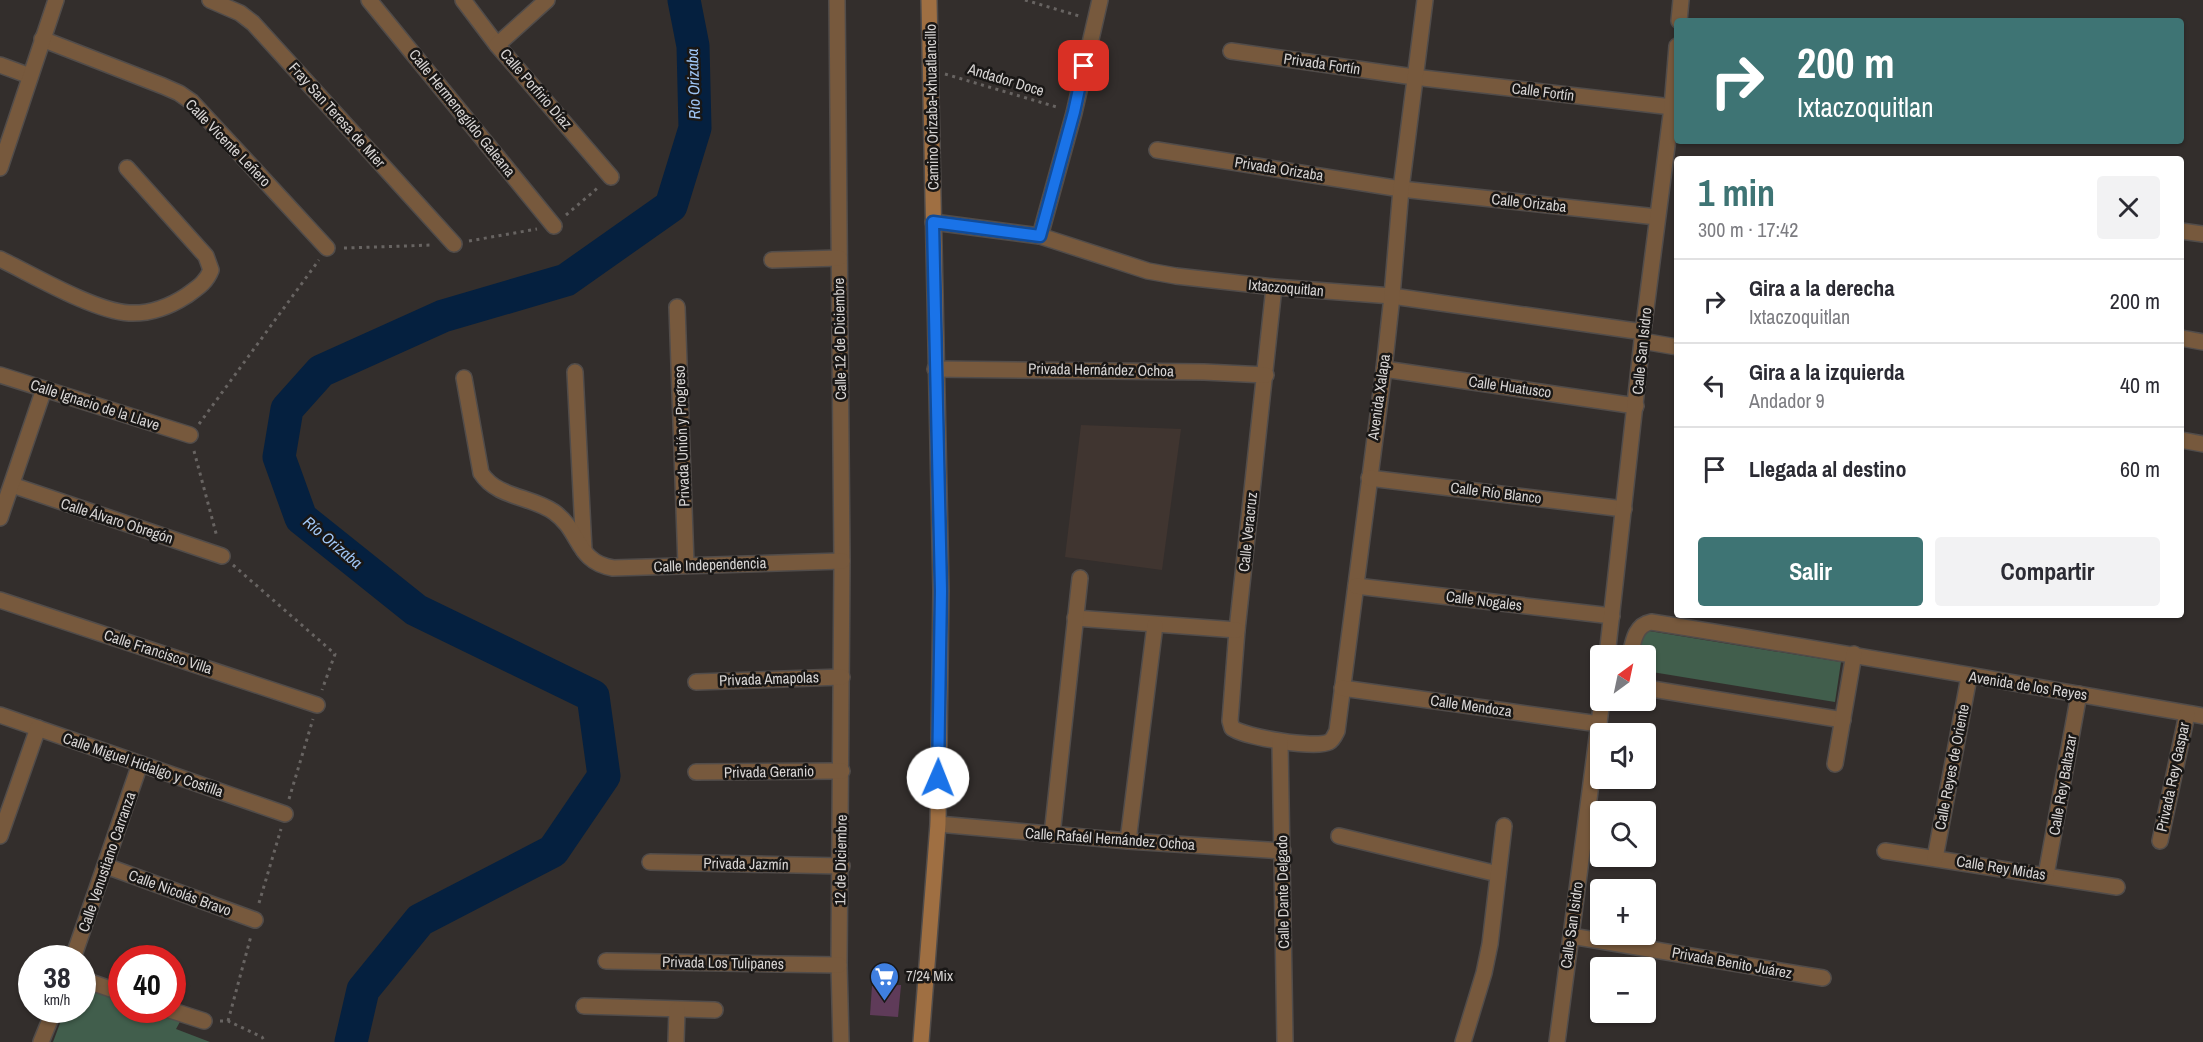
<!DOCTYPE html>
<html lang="es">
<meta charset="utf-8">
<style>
:root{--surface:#fff;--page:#f2f2f3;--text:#2b2b33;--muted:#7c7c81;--line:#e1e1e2;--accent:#3e7474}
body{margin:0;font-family:"Archivo Narrow",sans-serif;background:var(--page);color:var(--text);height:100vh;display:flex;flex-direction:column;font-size:22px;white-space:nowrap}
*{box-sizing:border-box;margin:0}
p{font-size:20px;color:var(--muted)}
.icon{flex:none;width:33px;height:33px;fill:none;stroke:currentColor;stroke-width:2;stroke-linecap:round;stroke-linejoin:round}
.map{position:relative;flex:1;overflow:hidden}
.details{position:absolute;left:1674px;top:156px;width:510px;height:462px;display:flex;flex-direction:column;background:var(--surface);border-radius:6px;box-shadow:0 2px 4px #0004}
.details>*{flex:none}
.top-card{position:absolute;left:1674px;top:18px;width:510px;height:126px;border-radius:6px;box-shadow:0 2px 4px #0004;background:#3e7474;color:#fff;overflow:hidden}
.needle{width:39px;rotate:33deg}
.controls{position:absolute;left:1590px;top:645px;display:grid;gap:12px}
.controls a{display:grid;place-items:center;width:66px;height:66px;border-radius:6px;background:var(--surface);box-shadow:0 2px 4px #0004;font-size:30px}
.speed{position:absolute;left:18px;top:945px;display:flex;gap:12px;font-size:30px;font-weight:700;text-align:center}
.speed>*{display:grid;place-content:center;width:78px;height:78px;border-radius:50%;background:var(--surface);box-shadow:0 2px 4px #0004;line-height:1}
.speed small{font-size:15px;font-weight:400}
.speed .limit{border:9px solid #d22;background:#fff;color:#111}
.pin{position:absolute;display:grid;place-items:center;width:51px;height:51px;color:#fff;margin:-26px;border-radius:12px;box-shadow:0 3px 9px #0006}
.me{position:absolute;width:66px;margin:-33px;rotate:1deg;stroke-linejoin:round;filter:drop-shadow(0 0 4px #0008)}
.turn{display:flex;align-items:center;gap:21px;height:126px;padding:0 24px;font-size:27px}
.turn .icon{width:78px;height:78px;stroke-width:2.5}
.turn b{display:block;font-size:42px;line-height:51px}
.round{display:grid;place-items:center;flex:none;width:63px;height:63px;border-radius:6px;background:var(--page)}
.overview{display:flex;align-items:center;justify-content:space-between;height:102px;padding:0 24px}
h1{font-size:36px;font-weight:800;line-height:45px;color:var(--accent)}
.action{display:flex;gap:12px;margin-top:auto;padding:12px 24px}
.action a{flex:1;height:69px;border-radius:6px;background:var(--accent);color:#fff;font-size:24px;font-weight:800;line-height:69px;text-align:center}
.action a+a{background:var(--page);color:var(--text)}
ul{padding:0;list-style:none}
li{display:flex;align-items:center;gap:18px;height:84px;padding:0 24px;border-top:2px solid var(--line)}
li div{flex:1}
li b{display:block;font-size:22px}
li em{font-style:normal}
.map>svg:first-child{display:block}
.built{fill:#403530}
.green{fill:#415e4c}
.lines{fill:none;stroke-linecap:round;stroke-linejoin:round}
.river{stroke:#05203f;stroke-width:33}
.building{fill:#5f3b59}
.street-casing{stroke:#514c4a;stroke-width:18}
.secondary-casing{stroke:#514c4a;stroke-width:18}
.path{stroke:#686462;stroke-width:3;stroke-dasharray:3 4.5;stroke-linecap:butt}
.street{stroke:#77593d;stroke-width:15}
.secondary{stroke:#9f6f42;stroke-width:15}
.route-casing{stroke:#114b97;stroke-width:15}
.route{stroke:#1a73e8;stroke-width:10}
.labels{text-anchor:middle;stroke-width:5;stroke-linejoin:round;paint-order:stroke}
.street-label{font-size:15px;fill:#d7d4d3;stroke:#191716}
.poi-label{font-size:15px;fill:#d7d4d3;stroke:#191716;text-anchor:start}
.water-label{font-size:16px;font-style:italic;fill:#a0c6f5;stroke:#191716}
</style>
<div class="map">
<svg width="2203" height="1042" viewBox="0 0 2203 1042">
<rect width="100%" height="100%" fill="#332e2c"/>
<!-- built -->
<polygon class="built" points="1081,425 1181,429 1162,570 1065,557"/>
<!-- green -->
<g class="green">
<polygon points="1643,630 1841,662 1835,702 1646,671 1646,656 1639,656"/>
<polygon points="83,980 121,995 122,1010 160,1010 182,1018 176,1029 210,1042 53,1042 65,1010 82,1010"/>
</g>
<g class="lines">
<!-- river -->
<polyline class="river" points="351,1042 363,990 420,920 553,851 604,776 593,696 416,610 301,518 279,457 287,409 321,371 443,316 566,280 671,206 695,128 693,46 684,0"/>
</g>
<!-- building -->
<polygon class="building" points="901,985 898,1017 870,1015 872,986"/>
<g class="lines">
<defs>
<g id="street">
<polyline points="210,0 240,13 253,23 454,244"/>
<polyline points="369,0 554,226"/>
<polyline points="463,0 497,45 611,177"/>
<polyline points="837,0 842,561 839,965 841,1042"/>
<polyline points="1679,21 1681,0"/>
<polyline points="42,39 163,86 179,93 192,102 327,248"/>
<polyline points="497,45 547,0"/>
<polyline points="1231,51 1414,77 1672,107"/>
<polyline points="0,65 30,76"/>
<polyline points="1157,150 1401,189 1657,217"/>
<polyline points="0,168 56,0"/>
<polyline points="933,222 1040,236 1148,271 1176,276 1274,287 1392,296 1643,332"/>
<polyline points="2181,231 2203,234"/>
<polyline points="1040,236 1074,113 1100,0"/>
<path d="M0,259c33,16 94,52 129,54 20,1 40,-6 57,-17 11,-8 20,-13 25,-26l-5,-14 -79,-88"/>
<polyline points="772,260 839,258"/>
<path d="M1274,287l-37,343 -7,91 2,7c13,9 83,21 97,14 4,-2 6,-7 8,-11l47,-362 8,-73 9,-107 24,-189"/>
<polyline points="677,307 686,565"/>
<polyline points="2181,338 2203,342"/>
<polyline points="1642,341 1677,347"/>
<polyline points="935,369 1204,372 1266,375"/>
<polyline points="1384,369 1636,406"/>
<polyline points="575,372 584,551"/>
<polyline points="0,375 190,435"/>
<path d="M464,378l17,95c16,25 50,23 73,39 27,19 22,50 59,56l229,-7"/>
<polyline points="2181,440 2203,444"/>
<polyline points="1369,478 1624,509"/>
<polyline points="12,485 222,556"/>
<polyline points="0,518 44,389"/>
<polyline points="1356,586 1612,616"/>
<polyline points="0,600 317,705"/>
<polyline points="1075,618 1237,630"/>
<polyline points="1607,656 1643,332 1672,107 1677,46"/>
<path d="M1630,656c3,-14 5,-31 21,-34 184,29 368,62 552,94"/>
<polyline points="696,682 842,677"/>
<polyline points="1342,688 1599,724"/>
<polyline points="1646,688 1843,720"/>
<polyline points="0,715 285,814"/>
<polyline points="1280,742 1285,1042"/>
<polyline points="1835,764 1854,654"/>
<polyline points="696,772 842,771"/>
<polyline points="938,824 1128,841 1283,851"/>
<polyline points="1052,835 1080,578"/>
<polyline points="0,836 38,728"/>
<polyline points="1339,836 1498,874"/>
<polyline points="1128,841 1155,625"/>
<polyline points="2160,841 2187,714"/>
<polyline points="1885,851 2117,887"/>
<polyline points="1935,858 1969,677"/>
<polyline points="650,862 842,866"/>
<polyline points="106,866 255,920"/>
<polyline points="2046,875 2079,694"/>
<polyline points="1571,936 1823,978"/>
<polyline points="73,958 140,764"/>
<polyline points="606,961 839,965"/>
<polyline points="82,979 122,993"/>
<polyline points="584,1006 715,1010"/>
<polyline points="170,1010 204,1021"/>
<polyline points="41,1042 54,1010"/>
<polyline points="676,1042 677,1010"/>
<polyline points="1463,1042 1484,973 1490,944 1504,826"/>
<polyline points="1557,1042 1602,700"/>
</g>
<polyline id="secondary" points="921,1042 938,824 941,591 929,0"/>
</defs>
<!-- street casing -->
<use href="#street" class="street-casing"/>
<!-- secondary casing -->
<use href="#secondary" class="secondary-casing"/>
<!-- path -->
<g class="path">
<polyline points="1025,0 1079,16"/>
<polyline points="945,74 1060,108"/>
<polyline points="566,215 600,186"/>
<polyline points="469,241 537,229"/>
<polyline points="344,248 433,245"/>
<polyline points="199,424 319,260"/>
<polyline points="194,451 217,537"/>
<polyline points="233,565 335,654 322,690"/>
<polyline points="289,799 313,719"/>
<polyline points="259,903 281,829"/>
<polyline points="220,1021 228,1021 262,1037 265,1042"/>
<polyline points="228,1021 251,936"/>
</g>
<!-- street -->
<use href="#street" class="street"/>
<!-- secondary -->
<use href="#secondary" class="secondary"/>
</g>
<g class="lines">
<defs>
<polyline id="route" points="938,778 941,591 933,222 1040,236 1074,112 1084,66"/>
</defs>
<!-- route casing -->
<use href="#route" class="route-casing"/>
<!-- route -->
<use href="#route" class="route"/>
</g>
<!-- icons -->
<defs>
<symbol id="supermarket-pin" viewBox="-11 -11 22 30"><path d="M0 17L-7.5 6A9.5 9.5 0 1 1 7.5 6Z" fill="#3f7fe0" stroke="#191716"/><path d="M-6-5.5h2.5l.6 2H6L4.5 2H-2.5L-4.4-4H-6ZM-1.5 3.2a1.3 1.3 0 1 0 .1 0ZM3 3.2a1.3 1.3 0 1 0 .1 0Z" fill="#fff"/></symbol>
</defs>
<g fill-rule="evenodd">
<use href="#supermarket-pin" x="868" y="960" width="33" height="45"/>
</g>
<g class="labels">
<!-- street labels -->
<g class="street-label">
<text transform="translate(1322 64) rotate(8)" y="5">Privada Fortín</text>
<text transform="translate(1006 80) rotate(17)" y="5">Andador Doce</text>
<text transform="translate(536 89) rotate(49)" y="5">Calle Porfirio Díaz</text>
<text transform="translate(1543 92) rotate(7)" y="5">Calle Fortín</text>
<text transform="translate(932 107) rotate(-91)" y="5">Camino Orizaba-Ixhuatlancillo</text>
<text transform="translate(462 113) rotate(51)" y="5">Calle Hermenegildo Galeana</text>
<text transform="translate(337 115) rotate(48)" y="5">Fray San Teresa de Mier</text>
<text transform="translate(228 143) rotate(46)" y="5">Calle Vicente Leñero</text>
<text transform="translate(1279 169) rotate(9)" y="5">Privada Orizaba</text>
<text transform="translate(1529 203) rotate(6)" y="5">Calle Orizaba</text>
<text transform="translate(1286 288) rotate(5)" y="5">Ixtaczoquitlan</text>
<text transform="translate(840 339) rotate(-91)" y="5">Calle 12 de Diciembre</text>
<text transform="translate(1642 351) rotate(-84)" y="5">Calle San Isidro</text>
<text transform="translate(1101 370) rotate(1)" y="5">Privada Hernández Ochoa</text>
<text transform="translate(1510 387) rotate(8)" y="5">Calle Huatusco</text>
<text transform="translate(1379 397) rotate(-82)" y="5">Avenida Xalapa</text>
<text transform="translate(95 405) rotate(18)" y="5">Calle Ignacio de la Llave</text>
<text transform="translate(682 436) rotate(-92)" y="5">Privada Unión y Progreso</text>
<text transform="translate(1496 493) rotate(7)" y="5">Calle Río Blanco</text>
<text transform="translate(117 521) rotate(18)" y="5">Calle Álvaro Obregón</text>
<text transform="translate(1248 532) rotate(-84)" y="5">Calle Veracruz</text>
<text transform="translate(710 565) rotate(-2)" y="5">Calle Independencia</text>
<text transform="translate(1484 601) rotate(7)" y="5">Calle Nogales</text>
<text transform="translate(158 652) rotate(18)" y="5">Calle Francisco Villa</text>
<text transform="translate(769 679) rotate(-2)" y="5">Privada Amapolas</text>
<text transform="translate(2028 686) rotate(9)" y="5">Avenida de los Reyes</text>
<text transform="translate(1471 706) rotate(8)" y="5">Calle Mendoza</text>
<text transform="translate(143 765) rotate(19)" y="5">Calle Miguel Hidalgo y Costilla</text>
<text transform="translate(1952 767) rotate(-79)" y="5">Calle Reyes de Oriente</text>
<text transform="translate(769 772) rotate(-1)" y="5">Privada Geranio</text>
<text transform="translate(2173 777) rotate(-78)" y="5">Privada Rey Gaspar</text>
<text transform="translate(2063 785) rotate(-80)" y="5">Calle Rey Baltazar</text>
<text transform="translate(1110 839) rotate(4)" y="5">Calle Rafaél Hernández Ochoa</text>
<text transform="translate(841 860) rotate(-89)" y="5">12 de Diciembre</text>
<text transform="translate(107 862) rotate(-71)" y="5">Calle Venustiano Carranza</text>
<text transform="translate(746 864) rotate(1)" y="5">Privada Jazmín</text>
<text transform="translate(2001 868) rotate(9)" y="5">Calle Rey Midas</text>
<text transform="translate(1283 892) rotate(-91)" y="5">Calle Dante Delgado</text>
<text transform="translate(180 893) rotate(20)" y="5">Calle Nicolás Bravo</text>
<text transform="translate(1572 925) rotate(-82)" y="5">Calle San Isidro</text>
<text transform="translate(723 963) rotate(1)" y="5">Privada Los Tulipanes</text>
<text transform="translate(1732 963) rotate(10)" y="5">Privada Benito Juárez</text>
</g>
<!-- poi labels -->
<g class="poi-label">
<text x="906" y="981">7/24 Mix</text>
</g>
<!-- water labels -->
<g class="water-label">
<text transform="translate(693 84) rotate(-92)" y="6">Río Orizaba</text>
<text transform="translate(333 542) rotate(40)" y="6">Río Orizaba</text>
</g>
</g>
</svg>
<div class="controls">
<a><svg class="needle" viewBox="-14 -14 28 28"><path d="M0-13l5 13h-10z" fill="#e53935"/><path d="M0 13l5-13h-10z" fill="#7c7c81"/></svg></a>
<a><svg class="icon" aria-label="sound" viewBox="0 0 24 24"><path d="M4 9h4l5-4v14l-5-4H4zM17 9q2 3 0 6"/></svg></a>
<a><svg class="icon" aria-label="search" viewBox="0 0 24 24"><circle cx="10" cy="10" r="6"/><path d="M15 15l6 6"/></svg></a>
<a>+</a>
<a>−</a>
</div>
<div class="speed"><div>38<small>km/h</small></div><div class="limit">40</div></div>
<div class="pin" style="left:1084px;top:66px;background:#d93025"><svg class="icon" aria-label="arrive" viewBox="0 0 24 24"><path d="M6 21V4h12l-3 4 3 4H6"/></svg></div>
<svg class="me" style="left:938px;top:778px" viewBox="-20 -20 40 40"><circle r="19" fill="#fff"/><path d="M0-13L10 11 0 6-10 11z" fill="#1a73e8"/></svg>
<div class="top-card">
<div class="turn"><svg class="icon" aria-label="right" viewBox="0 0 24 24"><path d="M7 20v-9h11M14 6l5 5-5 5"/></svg><div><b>200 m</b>Ixtaczoquitlan</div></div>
</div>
<section class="details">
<div class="overview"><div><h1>1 min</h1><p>300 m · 17:42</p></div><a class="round"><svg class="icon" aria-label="close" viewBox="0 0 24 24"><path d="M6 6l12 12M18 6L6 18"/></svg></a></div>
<ul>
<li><svg class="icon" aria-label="right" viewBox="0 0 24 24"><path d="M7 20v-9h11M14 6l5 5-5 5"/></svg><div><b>Gira a la derecha</b><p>Ixtaczoquitlan</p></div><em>200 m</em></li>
<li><svg class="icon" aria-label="left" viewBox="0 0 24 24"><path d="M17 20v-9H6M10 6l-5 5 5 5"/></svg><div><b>Gira a la izquierda</b><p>Andador 9</p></div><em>40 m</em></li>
<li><svg class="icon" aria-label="arrive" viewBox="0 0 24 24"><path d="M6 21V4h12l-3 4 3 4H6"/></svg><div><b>Llegada al destino</b></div><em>60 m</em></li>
</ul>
<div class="action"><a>Salir</a><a>Compartir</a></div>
</section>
</div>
